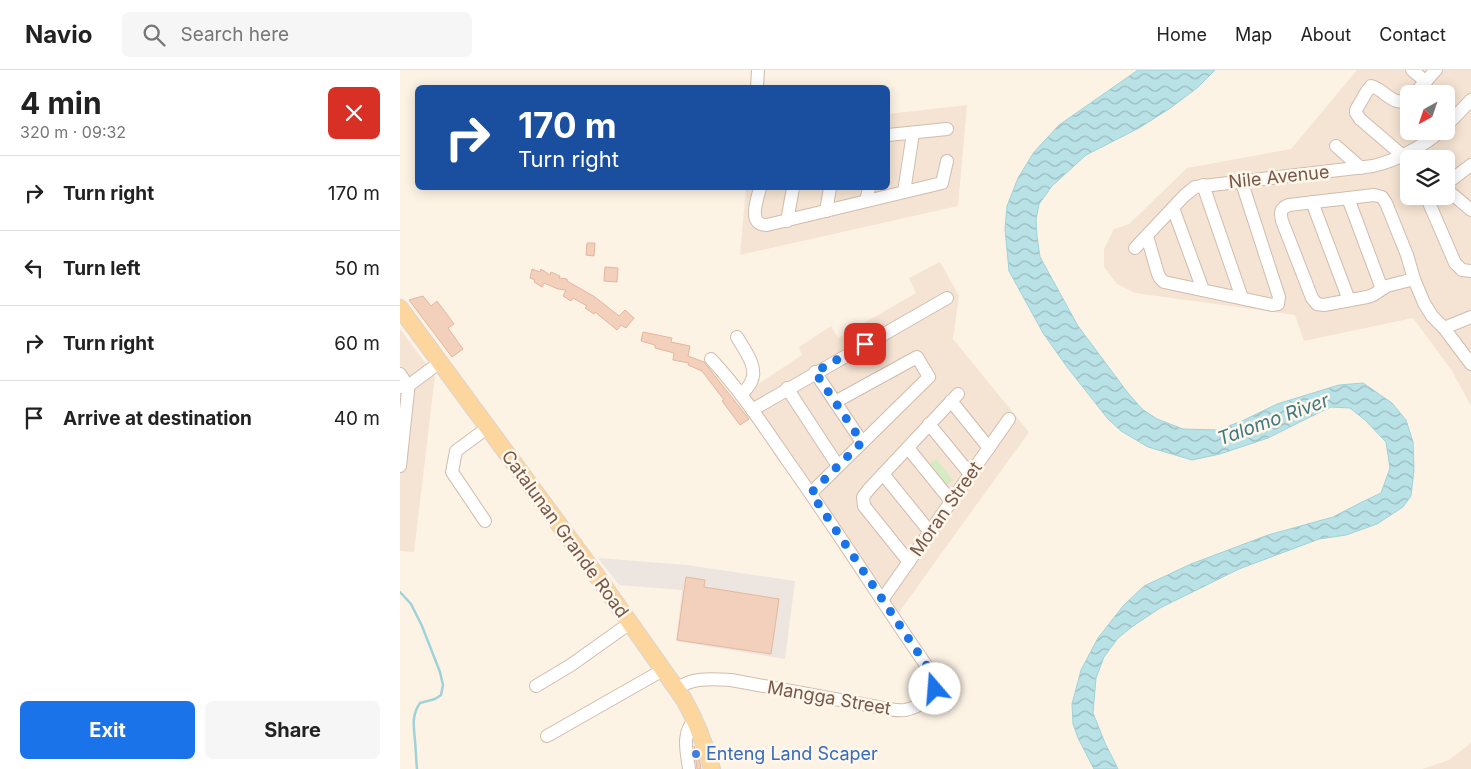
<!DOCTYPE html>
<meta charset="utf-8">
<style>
:root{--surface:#fff;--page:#f6f6f6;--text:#222;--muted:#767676;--line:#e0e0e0;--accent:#1a73e8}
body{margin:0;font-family:Inter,sans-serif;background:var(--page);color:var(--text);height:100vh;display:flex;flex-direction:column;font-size:19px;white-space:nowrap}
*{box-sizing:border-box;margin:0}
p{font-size:16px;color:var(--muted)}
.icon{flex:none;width:28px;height:28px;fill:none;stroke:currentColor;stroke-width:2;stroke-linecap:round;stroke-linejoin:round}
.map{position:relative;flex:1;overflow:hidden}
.sheet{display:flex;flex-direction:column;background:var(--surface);width:400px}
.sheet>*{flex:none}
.banner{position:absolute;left:15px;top:15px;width:475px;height:105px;border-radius:8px;box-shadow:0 2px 12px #0003;background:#1a4fa0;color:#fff;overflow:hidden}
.needle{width:32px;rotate:220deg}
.fabs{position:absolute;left:1000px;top:15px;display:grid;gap:10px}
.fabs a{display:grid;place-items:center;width:55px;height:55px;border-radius:8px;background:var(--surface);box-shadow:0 2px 12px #0003;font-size:25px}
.pin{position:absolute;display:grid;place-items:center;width:42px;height:42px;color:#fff;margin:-21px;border-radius:10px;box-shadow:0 2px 8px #0006}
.me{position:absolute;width:55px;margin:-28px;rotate:342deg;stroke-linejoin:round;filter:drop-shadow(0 0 4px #0008)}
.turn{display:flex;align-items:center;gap:18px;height:105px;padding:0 20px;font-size:22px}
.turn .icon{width:65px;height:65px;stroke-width:2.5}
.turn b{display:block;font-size:35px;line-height:42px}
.round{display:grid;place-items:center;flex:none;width:52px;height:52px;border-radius:8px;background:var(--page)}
.head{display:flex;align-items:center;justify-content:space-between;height:85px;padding:0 20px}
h1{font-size:30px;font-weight:700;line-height:38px}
.primary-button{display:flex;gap:10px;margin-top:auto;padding:10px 20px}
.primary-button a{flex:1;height:58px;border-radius:8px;background:var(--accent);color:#fff;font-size:20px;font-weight:700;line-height:58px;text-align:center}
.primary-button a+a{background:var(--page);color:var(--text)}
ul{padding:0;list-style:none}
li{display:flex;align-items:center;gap:15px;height:75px;padding:0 20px;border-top:1px solid var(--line)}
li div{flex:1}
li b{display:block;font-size:19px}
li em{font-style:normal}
header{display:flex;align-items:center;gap:30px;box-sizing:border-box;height:70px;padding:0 25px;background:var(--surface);border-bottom:1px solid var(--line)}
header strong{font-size:24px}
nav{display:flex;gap:28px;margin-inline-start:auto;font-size:18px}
.search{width:350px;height:45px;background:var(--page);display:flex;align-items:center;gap:12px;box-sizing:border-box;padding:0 18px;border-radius:8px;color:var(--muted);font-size:19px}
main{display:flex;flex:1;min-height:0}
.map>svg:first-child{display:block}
.residential{fill:#f5e4d3;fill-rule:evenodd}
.industrial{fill:#ede5df}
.grass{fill:#d4ebc3}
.water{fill:url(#water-waves);stroke:#9fd2d9}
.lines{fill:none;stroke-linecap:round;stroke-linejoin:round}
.stream{stroke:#9fd2d9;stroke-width:2.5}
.building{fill:#f3d0bc;stroke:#e6b69c}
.minor-casing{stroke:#d1bcad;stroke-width:14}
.major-casing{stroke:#dbd4d0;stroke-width:18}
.minor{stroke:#fff;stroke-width:12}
.major{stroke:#fcd69c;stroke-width:16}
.route{stroke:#1a73e8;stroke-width:9;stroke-dasharray:0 16.2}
.shop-dot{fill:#3f7fe0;stroke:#fff7ec;stroke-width:2}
.labels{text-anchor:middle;stroke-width:5;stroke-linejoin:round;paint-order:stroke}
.street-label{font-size:18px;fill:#765849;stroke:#fff7ec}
.shop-label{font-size:18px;fill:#366cbe;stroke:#fff7ec;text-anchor:start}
.water-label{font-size:19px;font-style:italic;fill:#3f7a83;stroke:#fff7ec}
</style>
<header>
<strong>Navio</strong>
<div class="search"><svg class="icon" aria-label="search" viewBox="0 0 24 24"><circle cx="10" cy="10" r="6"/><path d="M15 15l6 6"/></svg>Search here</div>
<nav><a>Home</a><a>Map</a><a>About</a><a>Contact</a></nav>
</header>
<main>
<section class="sheet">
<div class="head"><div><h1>4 min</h1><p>320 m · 09:32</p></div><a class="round" style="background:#d93025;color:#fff"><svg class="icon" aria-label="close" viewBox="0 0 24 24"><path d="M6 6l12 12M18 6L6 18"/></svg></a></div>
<ul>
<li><svg class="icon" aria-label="right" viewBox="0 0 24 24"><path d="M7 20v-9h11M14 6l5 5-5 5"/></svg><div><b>Turn right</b></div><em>170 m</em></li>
<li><svg class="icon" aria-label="left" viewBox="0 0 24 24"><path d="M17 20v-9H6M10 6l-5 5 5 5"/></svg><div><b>Turn left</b></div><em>50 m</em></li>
<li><svg class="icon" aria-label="right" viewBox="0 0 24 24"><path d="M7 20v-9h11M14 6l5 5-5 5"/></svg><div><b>Turn right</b></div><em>60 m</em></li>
<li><svg class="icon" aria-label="arrive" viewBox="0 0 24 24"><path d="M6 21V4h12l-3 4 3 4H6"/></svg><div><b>Arrive at destination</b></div><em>40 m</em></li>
</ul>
<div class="primary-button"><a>Exit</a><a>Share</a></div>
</section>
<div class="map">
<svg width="1071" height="699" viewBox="0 0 1071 699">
<defs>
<pattern id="water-waves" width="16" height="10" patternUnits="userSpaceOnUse" patternTransform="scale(1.25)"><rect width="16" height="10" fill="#b9e2e7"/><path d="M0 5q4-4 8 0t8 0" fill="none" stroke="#9bbabd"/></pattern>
</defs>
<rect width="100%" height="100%" fill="#fdf3e5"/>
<!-- residential -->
<g class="residential">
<path d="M957,0h114v336l-19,-35 -39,-53 -109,23 -9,-26 -160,-22 -18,-9 -13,-17v-18l10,-20 15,-5 58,-56 104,-19zM1009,24h37v37h-37zM1009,89h37v37h-37z"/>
<polygon points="567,35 558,136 340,185 346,118 488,118 488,44"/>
<polygon points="540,192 559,226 553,269 629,362 497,545 346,322 402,285 399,277 431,256 438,268 516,223 509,208"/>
<polygon points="0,259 35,306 14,482 0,481"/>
<polygon points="1071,673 1071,699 1022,699 1049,690"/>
</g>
<!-- industrial -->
<polygon class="industrial" points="198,488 287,495 395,511 385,589 276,571 282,520 219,515"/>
<!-- grass -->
<polygon class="grass" points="536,389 553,410 539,421 522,400"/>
<!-- water -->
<polygon class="water" points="738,0 815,0 797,18 769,39 739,58 686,85 652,116 639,134 636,150 637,166 640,187 678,256 728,323 742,339 757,349 783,359 816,360 840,352 877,334 939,315 963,313 992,333 1006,350 1013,372 1014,400 1011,426 1003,437 977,454 946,465 919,469 839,499 760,538 733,556 718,568 704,587 696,608 693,643 705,673 718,699 694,699 678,668 673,654 672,634 681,600 698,568 723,536 744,516 791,494 868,465 933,447 962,432 981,423 990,398 986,372 965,350 950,338 931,337 910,347 868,368 820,384 792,390 748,377 721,361 708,349 667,297 643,263 609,201 605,159 607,136 618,108 634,82 659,55"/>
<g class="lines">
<!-- stream -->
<path class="stream" d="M0,522l11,12 11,22 18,46 3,13 -2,10 -6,4 -15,4c-9,13 -6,24 -5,38 1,9 1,19 2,28"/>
</g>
<!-- building -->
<g class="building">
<polygon points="187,173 195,173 194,186 186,185"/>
<polygon points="205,197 218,198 217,212 204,211"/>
<polygon points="132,199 140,202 141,199 150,205 151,202 160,206 159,208 167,209 167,211 195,227 219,246 225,240 234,248 226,258 221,255 217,260 195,242 194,244 185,238 187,236 173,228 171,231 163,226 166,220 158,219 144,213 142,217 134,212 135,210 130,208"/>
<polygon points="23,226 31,236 37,231 54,254 48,258 63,279 52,287 9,230"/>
<polygon points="243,262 272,268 271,272 290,276 288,286 304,292 349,349 340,355 322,331 324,330 302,301 288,295 289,293 273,290 274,283 255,278 255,275 241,271"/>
<polygon points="286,507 305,510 304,517 379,529 371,584 277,570"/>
<polygon points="294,676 300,693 301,699 297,699"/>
</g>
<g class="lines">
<defs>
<g id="minor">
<polyline points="1012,0 1026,12"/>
<polyline points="357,18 358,0"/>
<polyline points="1014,24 1036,0"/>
<path d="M1009,29c-16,9 -23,-9 -38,-13l-4,5 -11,19v3l4,6 49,42"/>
<polyline points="1046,56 1071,30"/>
<polyline points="488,65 547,59"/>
<polyline points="936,76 961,98"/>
<polyline points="1046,114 1071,95"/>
<polyline points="803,115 842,228"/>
<path d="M360,118c-3,12 -13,37 7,37l175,-42 5,-22"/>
<polyline points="1046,119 1071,140"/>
<polyline points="504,122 513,63"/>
<polyline points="1026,126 1055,193 1062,200 1071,201"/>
<polyline points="948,128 982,219"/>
<polyline points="466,131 469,118"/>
<polyline points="912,132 949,230"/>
<polyline points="773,138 803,220"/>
<polyline points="426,141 430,118"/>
<polyline points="387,151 393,118"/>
<polyline points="747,166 758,204 760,208 764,212 872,235 878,234 879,227 841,110"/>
<path d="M735,178l49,-52 11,-9 178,-21c25,-6 47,-18 68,-35"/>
<path d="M1014,209l-27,7 -14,9 -6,2 -43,8 -7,-1 -5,-6 -30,-77c-2,-8 -2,-13 7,-16l85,-10 8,2 4,6 21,52 7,24 10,24 8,13 12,12 27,36"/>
<polyline points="1044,258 1071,247"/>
<path d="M337,267c7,12 22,31 14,45 -2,5 -7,9 -10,13"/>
<polyline points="415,302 462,372"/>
<polyline points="0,304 8,316 8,321 0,396"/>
<polyline points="0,317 8,316 39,293"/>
<polyline points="387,318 438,396"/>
<polyline points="551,331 589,378"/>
<polyline points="352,340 547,228"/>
<polyline points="529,354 570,404"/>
<polyline points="508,378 551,431"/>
<polyline points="483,404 530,462"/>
<polyline points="411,423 529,307 517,287 435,332"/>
<polyline points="85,451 52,402 56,381 87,358"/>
<polyline points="509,492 464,436 463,427 469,419 558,324"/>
<polyline points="482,530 609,349"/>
<polyline points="136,616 171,595 230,553"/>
<path d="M276,619c17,-12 36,-10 55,-9l158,29c6,1 11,2 16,1 12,-2 32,-14 31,-28 -1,-2 -2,-5 -3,-7 -50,-71 -96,-145 -146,-215 -24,-35 -47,-70 -76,-101"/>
<polyline points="147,666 263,600"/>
<path d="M289,699c-2,-17 -8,-36 6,-49"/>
</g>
<path id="major" d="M0,238l194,264 89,126c13,22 22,46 29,71"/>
</defs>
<!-- minor casing -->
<use href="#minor" class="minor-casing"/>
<!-- major casing -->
<use href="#major" class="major-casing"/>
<!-- minor -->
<use href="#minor" class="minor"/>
<!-- major -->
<use href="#major" class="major"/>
</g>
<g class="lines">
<!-- route -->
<polyline class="route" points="465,274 415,302 462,372 411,423 533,605 536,613 535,619"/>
</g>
<!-- markers -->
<circle class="shop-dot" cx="296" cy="684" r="5"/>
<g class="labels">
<!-- street labels -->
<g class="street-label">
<text transform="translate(879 107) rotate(-6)" y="6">Nile Avenue</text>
<text transform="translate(546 439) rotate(-55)" y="6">Moran Street</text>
<text transform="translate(165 464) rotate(54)" y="6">Catalunan Grande Road</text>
<text transform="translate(429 628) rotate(10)" y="6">Mangga Street</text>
</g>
<!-- shop labels -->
<g class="shop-label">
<text x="306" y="690">Enteng Land Scaper</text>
</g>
<!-- water labels -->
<g class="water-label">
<text transform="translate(873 349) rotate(-20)" y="7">Talomo River</text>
</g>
</g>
</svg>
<div class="fabs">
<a><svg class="needle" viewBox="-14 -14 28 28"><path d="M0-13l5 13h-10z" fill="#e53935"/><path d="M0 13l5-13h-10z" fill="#767676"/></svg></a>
<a><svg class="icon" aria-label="layers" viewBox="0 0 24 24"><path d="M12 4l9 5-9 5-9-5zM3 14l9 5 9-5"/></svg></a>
</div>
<div class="pin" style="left:465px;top:274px;background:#d93025"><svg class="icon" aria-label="arrive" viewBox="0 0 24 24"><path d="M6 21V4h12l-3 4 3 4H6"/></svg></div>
<svg class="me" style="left:535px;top:619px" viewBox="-20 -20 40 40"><circle r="19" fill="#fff"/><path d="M0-13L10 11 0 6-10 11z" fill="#1a73e8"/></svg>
<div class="banner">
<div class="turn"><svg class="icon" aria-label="right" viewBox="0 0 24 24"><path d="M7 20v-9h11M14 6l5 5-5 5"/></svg><div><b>170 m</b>Turn right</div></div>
</div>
</div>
</main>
